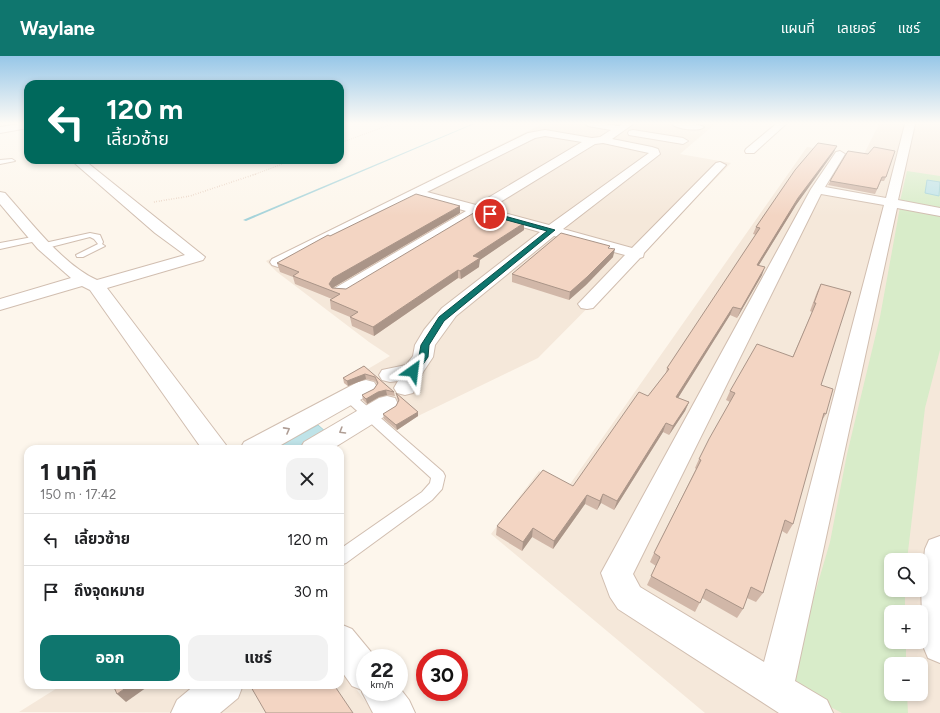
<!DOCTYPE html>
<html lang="th">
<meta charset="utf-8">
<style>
:root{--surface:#fff;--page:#f2f2f2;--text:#202124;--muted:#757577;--line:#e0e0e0;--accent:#0f766e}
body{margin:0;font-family:Figtree,"Noto Sans Thai",sans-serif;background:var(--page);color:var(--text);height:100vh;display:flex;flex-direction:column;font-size:15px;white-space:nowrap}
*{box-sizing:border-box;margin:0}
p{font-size:13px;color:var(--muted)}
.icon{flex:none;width:22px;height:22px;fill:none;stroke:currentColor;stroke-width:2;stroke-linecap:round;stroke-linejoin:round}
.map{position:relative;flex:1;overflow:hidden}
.details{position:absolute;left:24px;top:389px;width:320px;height:244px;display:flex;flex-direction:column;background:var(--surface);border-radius:12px;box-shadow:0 2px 6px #0003}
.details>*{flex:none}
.banner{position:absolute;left:24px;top:24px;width:320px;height:84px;border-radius:12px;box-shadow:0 2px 6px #0003;background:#00695c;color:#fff;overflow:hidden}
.controls{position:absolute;left:884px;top:497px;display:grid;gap:8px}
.controls a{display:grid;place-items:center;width:44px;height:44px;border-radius:8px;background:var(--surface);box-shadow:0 2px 6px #0003;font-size:20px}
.speed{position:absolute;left:356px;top:593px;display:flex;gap:8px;font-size:20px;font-weight:700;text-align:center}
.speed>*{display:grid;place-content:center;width:52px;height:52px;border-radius:50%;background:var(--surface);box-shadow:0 2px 6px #0003;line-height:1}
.speed small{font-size:10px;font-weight:400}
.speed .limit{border:6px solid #d22;background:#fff;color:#111}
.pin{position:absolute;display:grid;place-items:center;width:34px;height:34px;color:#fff;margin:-17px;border:2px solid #fff;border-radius:50%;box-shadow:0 1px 4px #0007}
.me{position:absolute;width:44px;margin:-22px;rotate:31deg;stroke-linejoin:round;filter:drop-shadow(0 0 3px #0008)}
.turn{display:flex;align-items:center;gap:14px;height:84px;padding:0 16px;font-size:18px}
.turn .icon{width:52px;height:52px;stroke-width:2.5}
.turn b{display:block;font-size:28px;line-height:34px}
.round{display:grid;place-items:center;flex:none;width:42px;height:42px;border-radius:12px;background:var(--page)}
.overview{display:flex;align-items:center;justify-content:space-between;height:68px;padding:0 16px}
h1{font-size:24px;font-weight:700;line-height:30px}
.primary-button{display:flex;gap:8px;margin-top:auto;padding:8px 16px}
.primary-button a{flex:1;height:46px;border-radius:12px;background:var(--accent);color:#fff;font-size:16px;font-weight:700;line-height:46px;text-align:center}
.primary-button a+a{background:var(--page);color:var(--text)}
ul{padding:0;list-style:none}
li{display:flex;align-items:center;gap:12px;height:52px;padding:0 16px;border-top:1px solid var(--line)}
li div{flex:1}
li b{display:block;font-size:15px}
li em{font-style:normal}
header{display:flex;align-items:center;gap:24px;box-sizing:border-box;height:56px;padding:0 20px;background:var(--accent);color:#fff}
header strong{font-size:19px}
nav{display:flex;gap:22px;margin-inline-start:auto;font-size:14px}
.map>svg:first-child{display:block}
.residential{fill:#f5e8da;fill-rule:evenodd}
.green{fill:#d8ecc9}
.water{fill:#bfe3e8;stroke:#a5d3da}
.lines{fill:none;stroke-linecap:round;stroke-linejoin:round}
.stream{fill:#a5d3da;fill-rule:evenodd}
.service-casing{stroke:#d1beb0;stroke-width:2}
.minor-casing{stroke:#d1beb0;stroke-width:2}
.tertiary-casing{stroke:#d1beb0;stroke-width:2}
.path-far1{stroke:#d9b8a5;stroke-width:1;stroke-dasharray:0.5 1.5;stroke-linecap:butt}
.path{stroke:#d9b8a5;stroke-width:1.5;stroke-dasharray:0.5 2;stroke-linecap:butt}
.service{fill:#fff;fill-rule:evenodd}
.minor{fill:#fff;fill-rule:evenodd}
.tertiary{fill:#fff;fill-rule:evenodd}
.wall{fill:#d1b7a8}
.shaded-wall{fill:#aa9588}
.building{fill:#f3d5c3;stroke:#aa9588}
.oneway{stroke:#af9d94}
.route{fill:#0f766e;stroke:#0a4d48}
</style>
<header>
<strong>Waylane</strong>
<nav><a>แผนที่</a><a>เลเยอร์</a><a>แชร์</a></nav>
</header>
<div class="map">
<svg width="940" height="657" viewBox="0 0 940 657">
<rect width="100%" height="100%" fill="#fdf6ec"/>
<!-- residential -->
<g class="residential">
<polygon points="542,68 715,68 680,98 731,107 538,302 418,360 395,375 344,327 390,300 369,286 277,216 266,205"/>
<path d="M879,68h61v589h-235l-214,-179 48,-63 29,16 239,-340 56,9zM891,504h30v30h-30zM891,556h30v30h-30zM891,608h30v30h-30z"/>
<polygon points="340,611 374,657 19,656 62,629 340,629"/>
</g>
<!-- green -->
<g class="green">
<polygon points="907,115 940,120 940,152 900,145"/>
<polygon points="900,151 940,158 940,294 925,352 907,504 891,504 891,534 905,534 905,556 891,556 891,586 906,586 906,608 891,608 891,638 907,638 908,657 842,657 788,629 830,486 847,398 880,261"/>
</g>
<!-- water -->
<g class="water">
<polygon points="927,124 940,126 939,140 925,137"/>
<polygon points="318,369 326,376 296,393 274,393"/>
</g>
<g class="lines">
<!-- stream -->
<polygon class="stream" points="472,68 474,68 246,165 243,164"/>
<defs>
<g id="service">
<polygon points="0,104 12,103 15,105 0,108"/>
<polygon points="90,177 100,179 103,186 102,188 105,190 83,201 77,201 76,199 98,188 94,183 90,181 43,193 39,190 40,188"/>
<polygon points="38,180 42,182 41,184 0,193 0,187"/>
<polygon points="348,336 352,337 443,416 445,420 442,433 432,444 346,507 340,509 340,493 422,436 430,427 431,422 344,343 342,340 344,337"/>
</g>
<g id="minor">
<path d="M586,68h20l13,2 3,-2h11l-21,15 40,8 6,2 2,5 -97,75 69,19 84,-85 4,-1 6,3 -82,88 -1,4 -3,1 -47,50 -6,1 -6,-1 -3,-4 47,-49 -71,-19 -98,80 -21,29 -2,12 -10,15 -10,21 -8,2 -8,-2 -3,-5 4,-7 -8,1 -8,-2 -3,-5 3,-5 24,-5 7,-9 2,-11 9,-15 18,-22 98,-76 -61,-17 -132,81 -6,1 -6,-1 -3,-4 3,-4 131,-77 -49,-14 -133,68 -6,2 -6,-2 -2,-3 2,-3 256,-126 17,-3 47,8 8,-1 11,-7 -23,-4zM545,80l37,6 -106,63 -49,-13 108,-54zM603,87l46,10 -100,72 -60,-16 106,-65z"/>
<path d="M672,68h24l8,3c-5,5 -27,2 -32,-3z"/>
<polygon points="776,68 786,68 754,97 746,97 745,95 746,93"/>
<path d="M905,68h10l-17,76 42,8v8l-43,-8 -102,473 32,19 6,13h-54l-161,-104 -8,-12 -9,-24 210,-384 25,-37 4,-1 5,3 -20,33 61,11zM821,138l63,11 -120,457 -124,-75 -7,-13z"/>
<polygon points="633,74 683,82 688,85 683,88 629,79 628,77 629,75"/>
<path d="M71,104h13l121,97 -2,3 -96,28 122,161h-27l-112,-159 -8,-4 -82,24v-11l71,-21 -33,-29 -38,-45v-12l5,1c25,28 58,72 92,87l88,-25 -30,-22z"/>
<polygon points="366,324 374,326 377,331 374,336 274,393 240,393 244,386 358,326"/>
<polygon points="387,340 395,342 398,348 395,354 332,393 300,393 304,386 379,342"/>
<polygon points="940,480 940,607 928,602 923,590 921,529 925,493 929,484"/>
<polygon points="340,568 352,573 376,602 365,602 365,636 399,636 399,631 409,644 415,657 373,657 362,636 362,634 352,630 340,613"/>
<polygon points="195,629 243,629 238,642 220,657 171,657 177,644"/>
</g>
<polygon id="tertiary" points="19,68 28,68 28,72 0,77 0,71"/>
</defs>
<!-- service casing -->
<use href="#service" class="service-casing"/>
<!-- minor casing -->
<use href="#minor" class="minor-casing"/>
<!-- tertiary casing -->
<use href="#tertiary" class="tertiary-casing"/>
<!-- path-far1 -->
<g class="path-far1">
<polyline points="340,87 392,68"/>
<polyline points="253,119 293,104"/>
</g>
<!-- path -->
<polyline class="path" points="154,146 190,140 256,118"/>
<!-- service -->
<use href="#service" class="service"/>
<!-- minor -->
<use href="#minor" class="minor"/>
<!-- tertiary -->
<use href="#tertiary" class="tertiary"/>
</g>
<!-- wall -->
<g class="wall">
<polygon points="848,95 886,121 884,125 881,125 875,138 828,129"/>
<polygon points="834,96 796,149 759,209 762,219 737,262 730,259 678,342 689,346 685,355 669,379 663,376 614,454 601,447 597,454 585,448 553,493 532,481 522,495 496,479 497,470 573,430 648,340 666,317 667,312 756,179 753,178 756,171"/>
<polygon points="460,157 334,231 333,232 346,233 524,174 479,204 479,211 461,223 458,222 374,280 352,270 350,261 331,253 330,244 332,243 295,228 293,221 280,216 277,207 330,180"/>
<polygon points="609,192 613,201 586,229 569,244 512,226 512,218"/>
<polygon points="821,228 821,329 826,358 821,366 793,468 787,478 782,475 763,537 756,546 747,542 743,553 737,562 702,542 695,556 647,529 656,510 650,506 654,497 696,413 695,412 699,403 730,346 726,344 730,335 793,300 812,256 810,255 817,236"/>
<polygon points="364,310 394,336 395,340 387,339 379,341 367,348 363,344 362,339 374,333 377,328 375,325 366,323 348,330 344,327 343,322"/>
<polygon points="396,337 418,356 418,360 397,374 384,363 383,358 396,350 398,345 397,342"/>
</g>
<!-- shaded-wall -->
<g class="shaded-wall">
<polygon points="837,90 834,96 796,149 754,217 757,209 798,142"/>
<polygon points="460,150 460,157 334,231 331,235 329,228 333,222"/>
<polygon points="524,167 524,174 480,204 479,211 461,223 460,215 473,200"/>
<polygon points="615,193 613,201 586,229 569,244 570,236"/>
<polygon points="765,211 762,219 737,262 741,253"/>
<polygon points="458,214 458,222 374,280 373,271"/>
<polygon points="733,251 730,259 673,350 676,341"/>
<polygon points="365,318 366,323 348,330 347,325"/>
<polygon points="386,334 387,339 379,341 367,348 366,343 378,336"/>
<polygon points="689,346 685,355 669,379 673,370"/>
<polygon points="418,356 418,360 397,374 396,369"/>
<polygon points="666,367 663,376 614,454 617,445"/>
<polygon points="603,438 601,447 597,454 600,445"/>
<polygon points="587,439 585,448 553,493 554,485"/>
<polygon points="533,472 532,481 522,495 523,486"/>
<polygon points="130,629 150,629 126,646 117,638"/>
</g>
<!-- building -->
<g class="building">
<polygon points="818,87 837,90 798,142 757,209 765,211 741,253 733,251 676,341 689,346 673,370 666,367 617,445 603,438 600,445 587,439 554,485 533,472 523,486 497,470 543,414 573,430 639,336 648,340 669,313 667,312 760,172 756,171 795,114"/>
<polygon points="874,91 895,95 886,121 882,121 877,133 830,125 848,95 868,98"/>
<polygon points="416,138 460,150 333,222 329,228 332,232 346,233 477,155 524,167 473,200 480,202 460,215 458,214 373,271 350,261 358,256 330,244 340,238 293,220 299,216 277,207 328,179 330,180"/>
<polygon points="561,177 610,190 608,192 615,193 587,221 570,236 512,218"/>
<polygon points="821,228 851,236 821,329 833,333 826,358 824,357 793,468 785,464 763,537 751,531 743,553 706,533 700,547 651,520 660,501 654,497 701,404 699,403 709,383 735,337 730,335 757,288 793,301 816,247 814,247"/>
<polygon points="364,310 394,336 386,334 378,336 366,343 362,339 374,333 378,327 375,321 365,318 347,325 343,322"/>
<polygon points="396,337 418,356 396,369 383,358 396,350 399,344"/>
<polygon points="113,629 130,629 117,638"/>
<polygon points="254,629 334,629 353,657 266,657 251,631"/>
</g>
<!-- one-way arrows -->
<defs><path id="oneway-chevron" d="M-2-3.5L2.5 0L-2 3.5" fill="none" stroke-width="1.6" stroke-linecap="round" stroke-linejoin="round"/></defs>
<g class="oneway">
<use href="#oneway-chevron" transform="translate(287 374) rotate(-29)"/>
<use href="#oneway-chevron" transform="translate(342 375) rotate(149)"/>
</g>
<!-- sky -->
<linearGradient id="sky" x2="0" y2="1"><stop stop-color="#97c7e8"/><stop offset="0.42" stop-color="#fefbf6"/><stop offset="1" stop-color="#fefbf6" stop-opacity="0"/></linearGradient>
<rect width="940" height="160" fill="url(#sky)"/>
<!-- route -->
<polygon class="route" points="490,156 555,174 444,265 429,289 428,301 417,317 410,317 409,315 419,300 421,289 439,261 547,175 488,159"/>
</svg>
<div class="controls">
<a><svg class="icon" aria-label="search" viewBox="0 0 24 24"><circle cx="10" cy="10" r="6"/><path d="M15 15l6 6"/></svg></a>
<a>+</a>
<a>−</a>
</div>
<div class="speed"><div>22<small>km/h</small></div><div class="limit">30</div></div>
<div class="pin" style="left:490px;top:158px;background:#d93025"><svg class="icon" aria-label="arrive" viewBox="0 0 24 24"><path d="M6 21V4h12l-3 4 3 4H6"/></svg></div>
<svg class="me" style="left:413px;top:315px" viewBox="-20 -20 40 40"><path d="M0-17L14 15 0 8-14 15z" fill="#0f766e" stroke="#fff" stroke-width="4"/></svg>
<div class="banner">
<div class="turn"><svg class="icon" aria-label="left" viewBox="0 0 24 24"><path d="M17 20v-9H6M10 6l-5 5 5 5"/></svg><div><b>120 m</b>เลี้ยวซ้าย</div></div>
</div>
<section class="details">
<div class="overview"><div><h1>1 นาที</h1><p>150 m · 17:42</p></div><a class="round"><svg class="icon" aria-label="close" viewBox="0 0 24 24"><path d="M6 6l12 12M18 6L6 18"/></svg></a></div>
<ul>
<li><svg class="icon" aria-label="left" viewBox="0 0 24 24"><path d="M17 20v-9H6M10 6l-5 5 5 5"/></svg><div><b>เลี้ยวซ้าย</b></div><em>120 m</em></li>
<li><svg class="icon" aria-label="arrive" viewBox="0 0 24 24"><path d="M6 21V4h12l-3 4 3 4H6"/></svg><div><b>ถึงจุดหมาย</b></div><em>30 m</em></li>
</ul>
<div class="primary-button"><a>ออก</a><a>แชร์</a></div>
</section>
</div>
